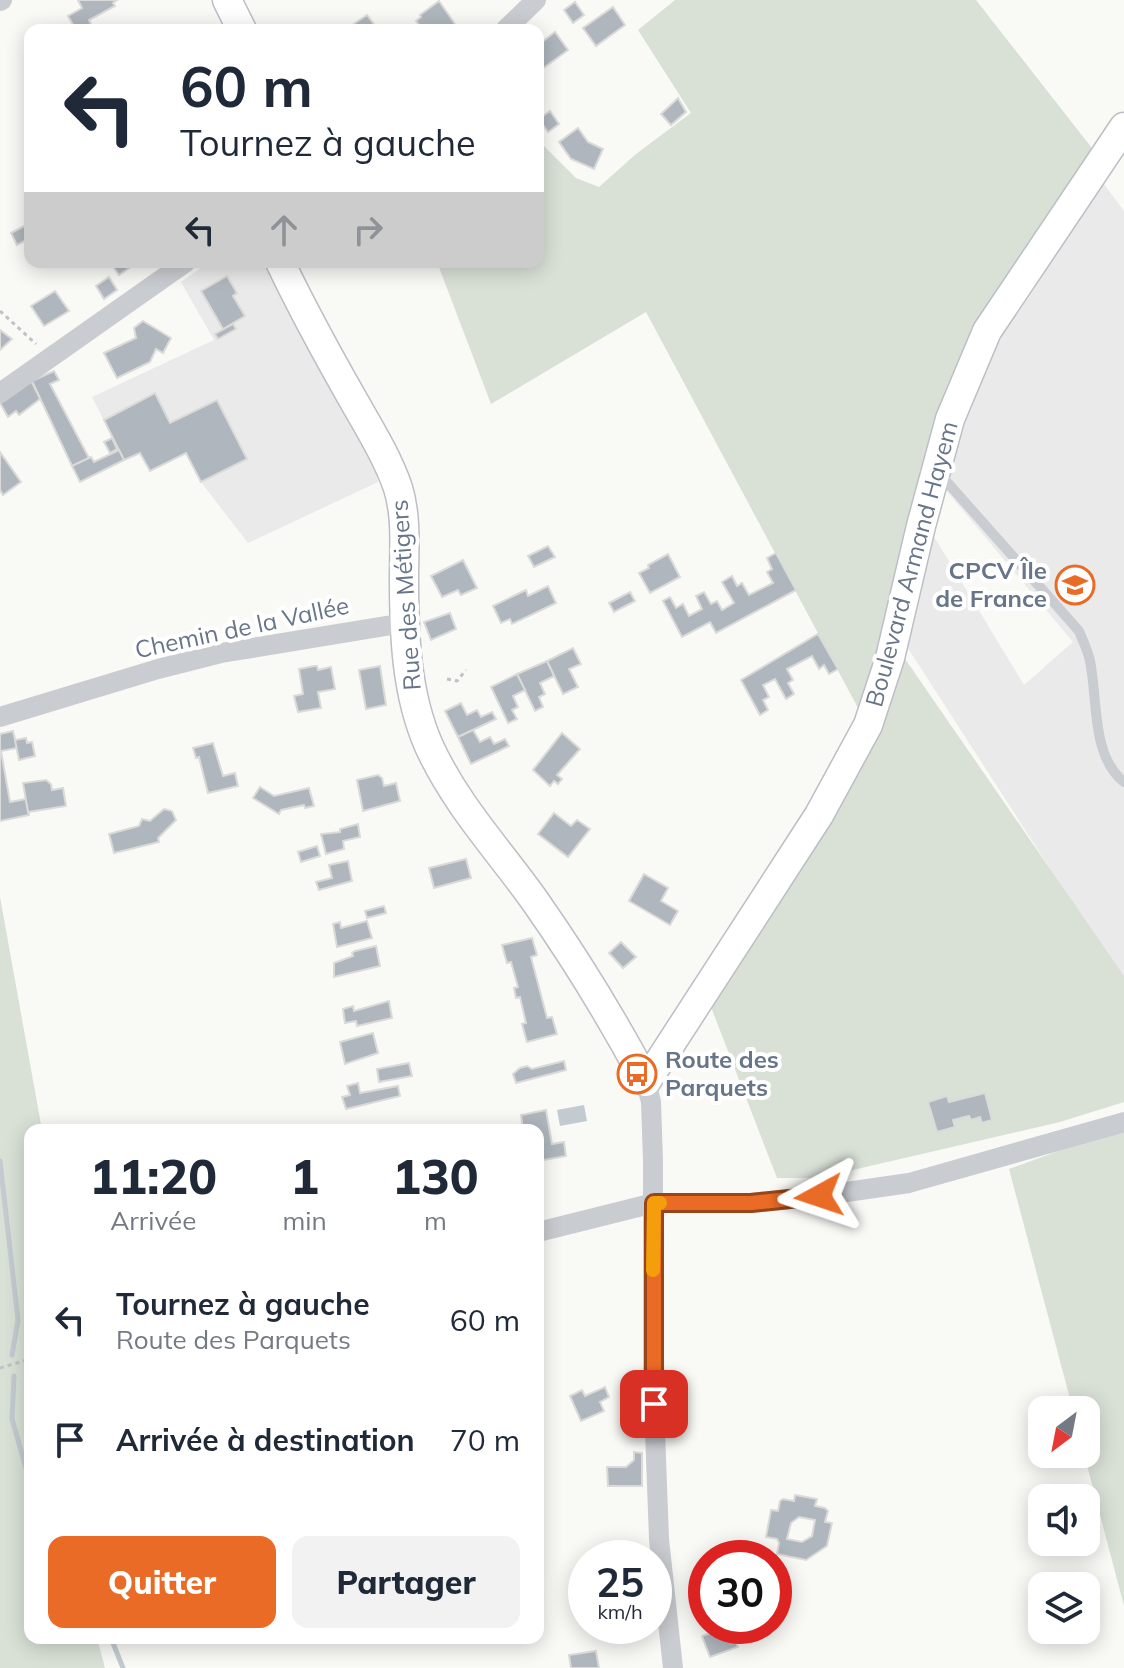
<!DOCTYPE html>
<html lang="fr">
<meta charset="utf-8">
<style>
:root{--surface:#fff;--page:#f2f2f3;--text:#1f2937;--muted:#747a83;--accent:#ea6b25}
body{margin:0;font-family:Mulish,sans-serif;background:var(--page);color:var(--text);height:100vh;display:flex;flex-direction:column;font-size:30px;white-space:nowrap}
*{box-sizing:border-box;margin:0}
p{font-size:26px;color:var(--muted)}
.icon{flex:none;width:44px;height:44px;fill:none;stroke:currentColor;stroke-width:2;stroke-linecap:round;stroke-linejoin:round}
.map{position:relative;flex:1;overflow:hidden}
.sheet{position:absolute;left:24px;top:1124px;width:520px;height:520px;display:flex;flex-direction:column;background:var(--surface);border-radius:16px;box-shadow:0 4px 20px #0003}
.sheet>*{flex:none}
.guide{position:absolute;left:24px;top:24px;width:520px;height:244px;border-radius:16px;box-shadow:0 4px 20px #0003;background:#fff;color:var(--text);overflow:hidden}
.needle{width:52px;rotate:212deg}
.fabs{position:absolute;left:1028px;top:1396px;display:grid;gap:16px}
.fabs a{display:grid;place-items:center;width:72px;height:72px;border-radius:16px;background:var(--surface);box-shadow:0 4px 20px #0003;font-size:40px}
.speed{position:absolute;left:568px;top:1540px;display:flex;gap:16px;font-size:40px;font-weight:700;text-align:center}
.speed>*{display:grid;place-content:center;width:104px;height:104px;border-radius:50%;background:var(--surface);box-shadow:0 4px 20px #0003;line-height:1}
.speed small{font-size:20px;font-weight:400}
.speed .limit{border:12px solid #d22;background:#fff;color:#111}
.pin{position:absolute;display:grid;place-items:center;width:68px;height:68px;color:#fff;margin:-34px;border-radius:16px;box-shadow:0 4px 12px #0006}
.me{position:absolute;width:88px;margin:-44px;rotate:265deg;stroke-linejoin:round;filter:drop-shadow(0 0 6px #0008)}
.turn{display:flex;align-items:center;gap:28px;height:168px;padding:0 24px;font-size:36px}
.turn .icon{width:104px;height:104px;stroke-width:2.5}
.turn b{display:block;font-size:56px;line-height:68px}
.lanes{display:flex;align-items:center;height:76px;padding:0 24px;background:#0003;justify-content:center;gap:40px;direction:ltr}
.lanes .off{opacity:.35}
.eta{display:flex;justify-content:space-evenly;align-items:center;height:136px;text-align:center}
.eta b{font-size:48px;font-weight:800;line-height:56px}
.button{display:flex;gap:16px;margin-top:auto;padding:16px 24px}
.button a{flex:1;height:92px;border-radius:16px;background:var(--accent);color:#fff;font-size:32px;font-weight:800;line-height:92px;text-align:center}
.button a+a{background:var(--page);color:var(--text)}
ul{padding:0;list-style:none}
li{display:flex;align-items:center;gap:24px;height:120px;padding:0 24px}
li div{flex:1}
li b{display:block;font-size:30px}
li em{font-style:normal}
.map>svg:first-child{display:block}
.built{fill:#e9eae9}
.green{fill:#d9e1d7}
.water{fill:#c3cbd1}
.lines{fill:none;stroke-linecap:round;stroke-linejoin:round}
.stream{stroke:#c3cbd1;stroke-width:5}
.building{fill:#afb6bd;stroke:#dadbd8;stroke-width:2;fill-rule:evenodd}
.secondary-casing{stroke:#bbbfc5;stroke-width:31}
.path{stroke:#c0c2c5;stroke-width:3;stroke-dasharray:4 4;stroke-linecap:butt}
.lane{stroke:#c9ccd0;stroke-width:10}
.street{stroke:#c9ccd0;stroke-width:20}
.secondary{stroke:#fff;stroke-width:28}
.route-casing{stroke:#984618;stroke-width:20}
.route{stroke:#ea6b25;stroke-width:14}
.slow{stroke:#f59e0b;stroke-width:14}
.labels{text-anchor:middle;stroke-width:8;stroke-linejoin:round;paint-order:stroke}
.street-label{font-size:24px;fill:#677589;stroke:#fff}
.poi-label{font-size:24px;font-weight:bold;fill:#677589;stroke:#fff;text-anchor:end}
</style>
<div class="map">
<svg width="1124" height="1668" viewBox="0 0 1124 1668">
<rect width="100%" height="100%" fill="#f9f9f6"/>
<!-- built -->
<g class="built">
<polygon points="1098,176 1124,211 1124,983 902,639 930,530 1024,685 1073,642 939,482 995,334"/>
<polygon points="209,262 269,262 374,464 378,482 248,543 201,482 186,453 150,471 140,453 124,460 92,397 214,340 181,282"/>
</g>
<!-- green -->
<g class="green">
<polygon points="675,0 976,0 1095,152 981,331 865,721 646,312 491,404 437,262 538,262 538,145 541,143 576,178 599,187 636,154 691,113 638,30"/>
<polygon points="901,653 1124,976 1124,1102 1060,1122 818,1178 777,1178 709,1002"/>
<polygon points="0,897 42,1130 30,1130 30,1358 28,1360 30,1369 30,1638 97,1638 105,1668 0,1668"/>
<polygon points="1124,1127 1124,1606 1084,1454 1086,1410 1073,1410 1009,1169"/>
</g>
<!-- water -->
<polygon class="water" points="584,1105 587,1121 560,1126 557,1110"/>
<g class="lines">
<!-- stream -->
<g class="stream">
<polyline points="0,1161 18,1320 12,1355"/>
<polyline points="14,1376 12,1419 30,1482"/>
<polyline points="111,1638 123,1668"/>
</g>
</g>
<!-- building -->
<g class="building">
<polygon points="78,0 117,0 113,3 115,6 89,20 91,24 76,30 68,16 82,8"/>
<polygon points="439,1 457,27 453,30 417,30 420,26 416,21 421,17 420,15"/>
<polygon points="575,2 584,15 573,23 564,10"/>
<polygon points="613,7 625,25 596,46 583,28"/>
<polygon points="367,15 378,30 345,30"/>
<polygon points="555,32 568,50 542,69 538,63 538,45"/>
<polygon points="678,98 686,112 671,125 661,114"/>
<polygon points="550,111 559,124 548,132 539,119"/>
<polygon points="578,128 588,142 603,149 594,169 571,159 559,142"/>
<polygon points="30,223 30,252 24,241 17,245 11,233"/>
<polygon points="110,262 138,262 119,275"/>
<polygon points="227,276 237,293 233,296 245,316 223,329 201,291"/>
<polygon points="109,277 117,290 104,299 96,286"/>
<polygon points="55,291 69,311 44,326 31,306"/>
<polygon points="143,321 171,338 163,353 156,349 150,362 117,378 104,353 136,338 134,328"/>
<polygon points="233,324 236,329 218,339 215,334"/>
<polygon points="0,330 12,339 0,350"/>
<polygon points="54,371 59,380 50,384 89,458 72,466 32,381"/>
<polygon points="31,380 40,399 19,415 16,411 8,417 0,403"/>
<polygon points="155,393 170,423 217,400 247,459 201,482 186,453 150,471 140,453 124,460 104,420"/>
<polygon points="112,438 117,449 110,453 104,442"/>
<polygon points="119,450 124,460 80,482 72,466 91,457 94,462"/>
<polygon points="0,452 21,482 3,495 0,490"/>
<polygon points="548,546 555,557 534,567 528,556"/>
<polygon points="776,553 796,590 716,633 710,622 682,637 663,601 670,597 676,608 683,604 689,616 702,609 696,596 704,592 711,604 717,601 722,610 734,603 722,582 732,576 737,586 742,583 749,595 773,583 767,572 772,569 767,558"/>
<polygon points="668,554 680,577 650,593 639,573 649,568 648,565"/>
<polygon points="463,560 477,588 461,595 458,590 442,597 431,576"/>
<polygon points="548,586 556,603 512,624 510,619 501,623 493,606 526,590 528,596"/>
<polygon points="630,592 635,601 614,612 609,603"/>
<polygon points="450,613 456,629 431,640 424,622"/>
<polygon points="818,634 838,669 829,674 824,665 819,669 812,656 787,669 793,680 788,683 794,694 786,699 775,679 763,685 769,697 763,700 768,710 760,715 741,680"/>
<polygon points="573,648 581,664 569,669 578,687 563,694 547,661"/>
<polygon points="547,661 554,676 540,683 545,694 539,697 543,707 535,711 517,674"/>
<polygon points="314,666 317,666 318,670 331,667 335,689 318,692 321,708 298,712 294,696 303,694 299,669"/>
<polygon points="380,666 386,705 366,709 359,670"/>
<polygon points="517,674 525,690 513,696 518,707 512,710 517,719 508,723 491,687"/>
<polygon points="461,703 467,715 477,710 481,717 492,712 496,719 458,737 445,711"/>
<polygon points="473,730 480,742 490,737 494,744 505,739 509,746 471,764 458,737"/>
<polygon points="13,731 17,748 1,751 10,802 26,799 29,815 0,821 0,734"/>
<polygon points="562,733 580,749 557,775 562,779 558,784 554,781 550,786 533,770"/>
<polygon points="26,738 27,743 32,742 35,756 19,760 15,740"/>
<polygon points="213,743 223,776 235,773 238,786 208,793 199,757 196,758 193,748"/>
<polygon points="378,775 382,778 384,786 396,783 400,801 363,811 357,780"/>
<polygon points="46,780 51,784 52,790 63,788 66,806 28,812 23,783"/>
<polygon points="260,787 274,796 309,788 314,806 305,808 304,805 281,810 279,814 253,798"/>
<polygon points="164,809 172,811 176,820 158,838 159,842 114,853 109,834 139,826 142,819 150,821"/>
<polygon points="554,813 571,826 577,820 590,829 568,857 538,834"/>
<polygon points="358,824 360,837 343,841 344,849 326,854 321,834 340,832 340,829"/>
<polygon points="317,846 320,856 301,862 298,852"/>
<polygon points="466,859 471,878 434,888 429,868"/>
<polygon points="348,861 352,881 319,890 316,882 332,878 329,865"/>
<polygon points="644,874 668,888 661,901 678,911 670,925 629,901"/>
<polygon points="384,906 386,913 367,918 365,911"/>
<polygon points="367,921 372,938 337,947 333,924 340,922 341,928"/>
<polygon points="532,938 537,955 531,957 547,1018 552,1017 557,1034 527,1042 522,1024 526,1023 520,997 516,998 514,988 518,987 511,962 507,963 502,945"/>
<polygon points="621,942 636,957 623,968 609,953"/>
<polygon points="376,946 380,966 334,977 334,963 353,956 352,953 355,951"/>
<polygon points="389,1001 392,1018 357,1026 356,1021 345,1023 343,1009 353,1006 354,1011"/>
<polygon points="373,1033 378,1053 345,1064 340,1042"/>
<polygon points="564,1061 566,1070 516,1083 513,1074 520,1068 527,1066 532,1069"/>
<polygon points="409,1063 412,1076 379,1082 377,1069"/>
<polygon points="358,1083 360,1093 398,1086 400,1096 346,1109 342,1097 350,1095 347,1086"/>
<polygon points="985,1093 992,1120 982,1123 980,1117 971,1120 969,1116 953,1120 955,1127 937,1132 928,1102 947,1096 949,1102"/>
<polygon points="546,1110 552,1144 564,1142 566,1156 538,1161 538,1130 523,1130 521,1115"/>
<polygon points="605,1387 609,1397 600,1402 604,1411 581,1421 570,1396 582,1390 585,1396"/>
<polygon points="634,1452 642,1453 642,1486 608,1486 607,1467 626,1467 634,1460"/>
<path d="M795,1495l22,4 -2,7 10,2 3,3 -3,11 7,1 -5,23 -21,14 -29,-6 2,-11 -2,-4 -11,-2 5,-27 7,1 2,-10 3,-2 11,2zM799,1517l16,3 -3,16 -10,6 -15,-3 4,-16z"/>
<polygon points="731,1626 738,1647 710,1657 702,1636"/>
<polygon points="596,1651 599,1668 571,1668 569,1655"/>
</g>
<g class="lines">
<defs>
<g id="secondary">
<polyline points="227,0 242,30"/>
<path d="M280,262c22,46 46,90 71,134 17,30 36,60 47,92 9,29 6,61 6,91 0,56 2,115 25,167 27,59 69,103 106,155 40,57 78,119 111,181l173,-267 49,-90 22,-67 31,-132 29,-107 37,-88 137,-204"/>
</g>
</defs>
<!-- secondary casing -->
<use href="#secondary" class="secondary-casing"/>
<!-- path -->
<g class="path">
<polyline points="0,311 36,344"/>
<polyline points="447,679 457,681 466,670"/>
<polyline points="0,1368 30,1359"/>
</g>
<!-- lane -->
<path class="lane" d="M939,473l140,158c4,10 9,20 11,30 8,38 1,95 34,121"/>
<!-- street -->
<g class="street">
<polyline points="0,1 2,0"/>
<polyline points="505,30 536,0"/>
<polyline points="0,393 186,262"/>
<polyline points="0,717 158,669 221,653 404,623"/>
<polyline points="646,1082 651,1102 653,1161 653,1376 659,1539 673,1668"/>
<polyline points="538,1232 654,1203 751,1203 819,1196 909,1183 1124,1122"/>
</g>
<!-- secondary -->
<use href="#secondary" class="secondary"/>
</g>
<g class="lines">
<defs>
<polyline id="route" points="654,1404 654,1203 751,1203 819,1196"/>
</defs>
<!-- route casing -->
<use href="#route" class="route-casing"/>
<!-- route -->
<use href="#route" class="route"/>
<!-- slow -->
<polyline class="slow" points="653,1270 654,1203 660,1203"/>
</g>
<!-- icons -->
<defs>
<symbol id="school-ring" viewBox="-11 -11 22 22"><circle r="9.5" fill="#fff" stroke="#ea6b25" stroke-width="1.5"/><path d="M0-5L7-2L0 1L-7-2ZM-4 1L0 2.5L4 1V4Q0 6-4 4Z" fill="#ea6b25"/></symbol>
<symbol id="bus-ring" viewBox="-11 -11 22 22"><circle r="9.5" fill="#fff" stroke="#ea6b25" stroke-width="1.5"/><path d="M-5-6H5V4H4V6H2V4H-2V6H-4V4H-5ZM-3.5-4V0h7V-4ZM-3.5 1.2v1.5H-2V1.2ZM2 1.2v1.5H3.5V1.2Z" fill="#ea6b25"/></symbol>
</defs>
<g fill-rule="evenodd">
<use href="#school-ring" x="1053" y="563" width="44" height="44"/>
<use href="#bus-ring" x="615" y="1052" width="44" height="44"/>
</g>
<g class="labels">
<!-- street labels -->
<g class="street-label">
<text transform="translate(912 564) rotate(-75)" y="8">Boulevard Armand Hayem</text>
<text transform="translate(406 595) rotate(-94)" y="8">Rue des Métigers</text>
<text transform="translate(242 628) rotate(-12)" y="8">Chemin de la Vallée</text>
</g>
<!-- poi labels -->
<g class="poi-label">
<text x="1047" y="579">CPCV Île<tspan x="1047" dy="28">de France</tspan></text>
<text x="665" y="1068" text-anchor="start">Route des<tspan x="665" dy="28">Parquets</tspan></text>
</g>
</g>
</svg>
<div class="fabs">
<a><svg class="needle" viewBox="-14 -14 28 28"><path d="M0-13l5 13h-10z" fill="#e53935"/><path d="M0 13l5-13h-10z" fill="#747a83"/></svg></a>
<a><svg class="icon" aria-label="sound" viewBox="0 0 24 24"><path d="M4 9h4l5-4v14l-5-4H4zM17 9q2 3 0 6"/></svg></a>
<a><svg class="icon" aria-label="layers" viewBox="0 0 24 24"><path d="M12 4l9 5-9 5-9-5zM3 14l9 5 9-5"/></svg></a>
</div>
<div class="speed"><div>25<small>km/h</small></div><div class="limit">30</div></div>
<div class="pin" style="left:654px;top:1404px;background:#d93025"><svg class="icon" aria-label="arrive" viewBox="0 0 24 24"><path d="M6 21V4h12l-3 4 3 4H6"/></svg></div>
<svg class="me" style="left:819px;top:1196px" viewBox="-20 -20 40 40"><path d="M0-17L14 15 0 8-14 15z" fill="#ea6b25" stroke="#fff" stroke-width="4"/></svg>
<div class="guide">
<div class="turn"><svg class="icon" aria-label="left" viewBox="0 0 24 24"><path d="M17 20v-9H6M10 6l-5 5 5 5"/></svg><div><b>60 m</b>Tournez à gauche</div></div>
<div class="lanes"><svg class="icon" aria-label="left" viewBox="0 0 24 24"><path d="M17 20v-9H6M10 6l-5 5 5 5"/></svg><svg class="icon off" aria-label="ahead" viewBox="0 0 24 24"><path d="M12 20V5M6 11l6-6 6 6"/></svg><svg class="icon off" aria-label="right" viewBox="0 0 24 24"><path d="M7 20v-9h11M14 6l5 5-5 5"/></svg></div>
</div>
<section class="sheet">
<div class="eta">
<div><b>11:20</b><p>Arrivée</p></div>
<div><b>1</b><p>min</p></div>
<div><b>130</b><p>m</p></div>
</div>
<ul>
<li><svg class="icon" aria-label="left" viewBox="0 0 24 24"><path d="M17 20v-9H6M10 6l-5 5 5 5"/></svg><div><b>Tournez à gauche</b><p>Route des Parquets</p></div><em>60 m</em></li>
<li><svg class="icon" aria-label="arrive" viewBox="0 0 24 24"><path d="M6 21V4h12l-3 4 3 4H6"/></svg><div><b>Arrivée à destination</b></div><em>70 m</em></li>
</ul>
<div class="button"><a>Quitter</a><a>Partager</a></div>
</section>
</div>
